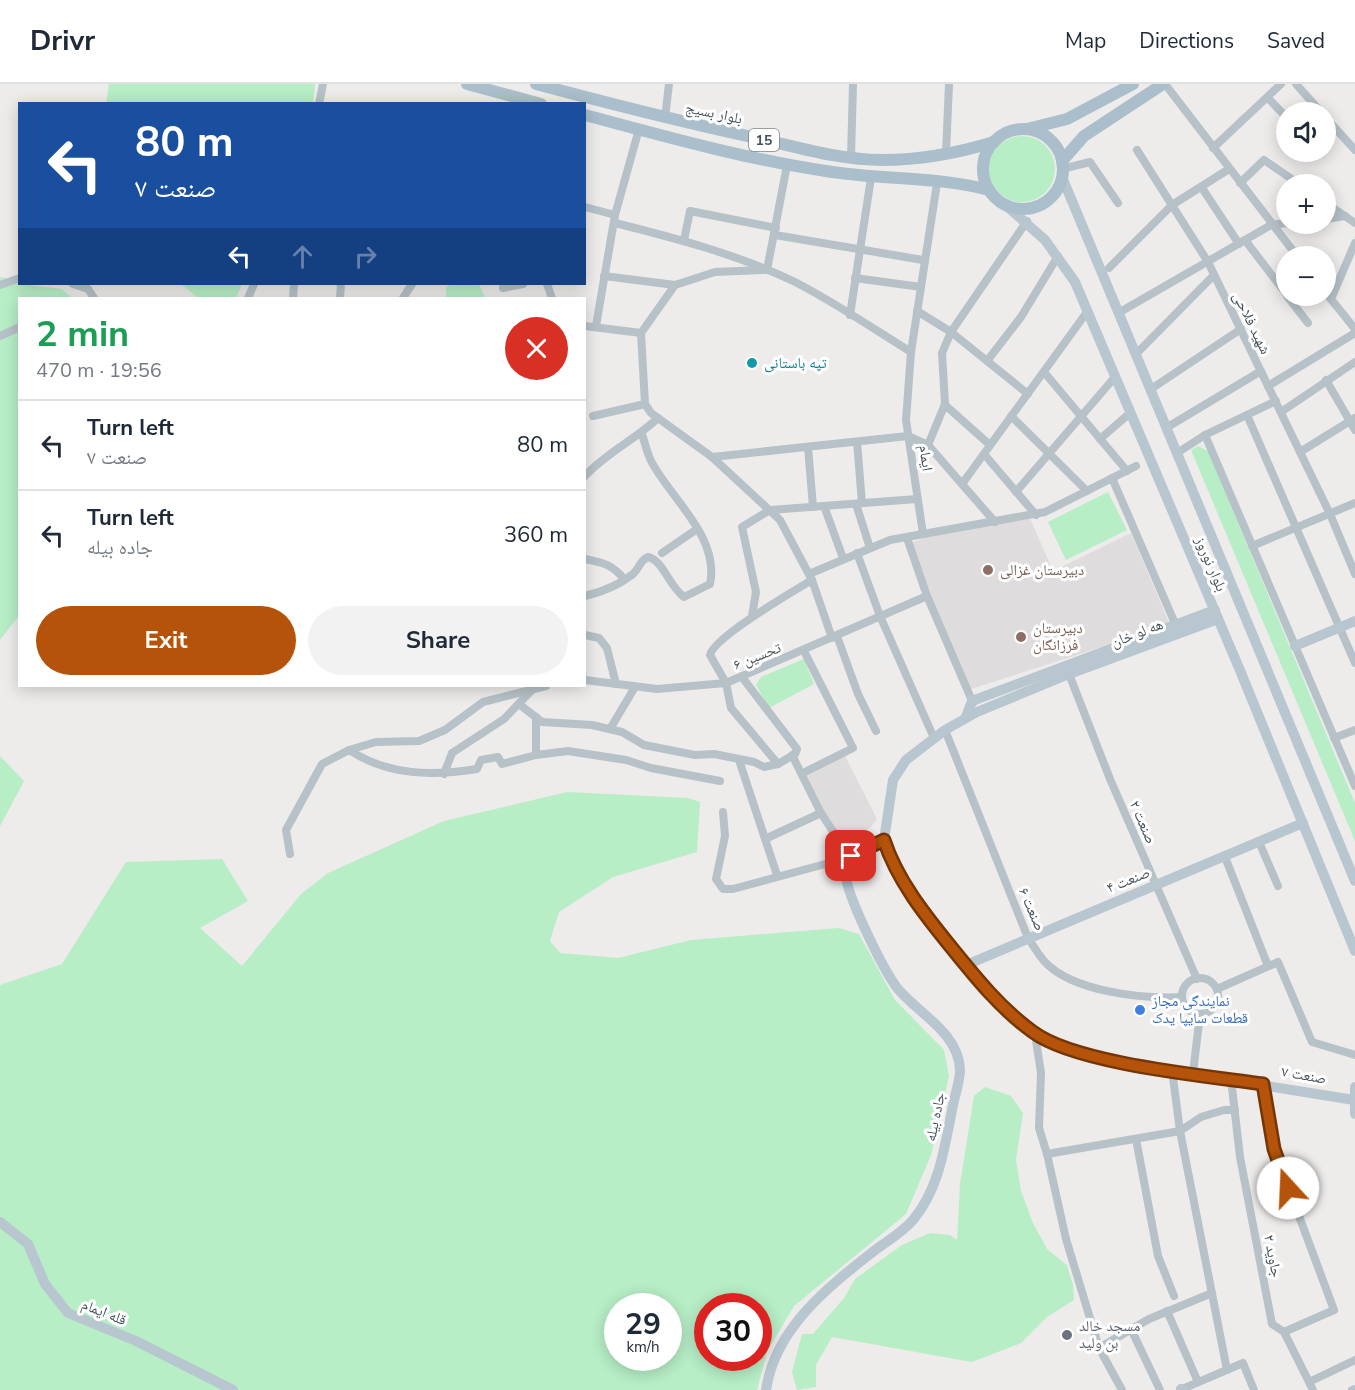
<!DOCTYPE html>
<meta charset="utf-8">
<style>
:root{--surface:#fff;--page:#f2f2f3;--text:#1f2937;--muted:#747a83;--line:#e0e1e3;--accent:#b45309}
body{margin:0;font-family:"Nunito Sans","Noto Naskh Arabic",sans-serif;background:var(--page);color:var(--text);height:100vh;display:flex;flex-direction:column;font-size:22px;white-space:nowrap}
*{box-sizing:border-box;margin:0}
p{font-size:20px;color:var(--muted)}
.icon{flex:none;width:33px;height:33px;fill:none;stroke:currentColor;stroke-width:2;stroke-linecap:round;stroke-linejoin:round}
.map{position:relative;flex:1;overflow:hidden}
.details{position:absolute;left:18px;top:213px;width:568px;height:390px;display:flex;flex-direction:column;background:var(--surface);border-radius:0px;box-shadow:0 3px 15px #0003}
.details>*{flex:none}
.hud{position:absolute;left:18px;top:18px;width:568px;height:183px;border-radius:0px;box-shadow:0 3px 15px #0003;background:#1a4fa0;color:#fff;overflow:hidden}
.buttons{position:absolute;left:1276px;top:18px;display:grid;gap:12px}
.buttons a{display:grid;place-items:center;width:60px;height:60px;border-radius:50%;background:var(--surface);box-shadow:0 3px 15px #0003;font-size:30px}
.speed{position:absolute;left:604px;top:1209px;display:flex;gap:12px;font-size:30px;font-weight:700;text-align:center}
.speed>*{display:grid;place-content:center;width:78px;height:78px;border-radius:50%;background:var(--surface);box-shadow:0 3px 15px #0003;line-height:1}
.speed small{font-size:15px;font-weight:400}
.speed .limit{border:9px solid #d22;background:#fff;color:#111}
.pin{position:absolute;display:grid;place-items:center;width:51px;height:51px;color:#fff;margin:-26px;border-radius:12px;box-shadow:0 3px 9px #0006}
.me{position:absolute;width:66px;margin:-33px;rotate:340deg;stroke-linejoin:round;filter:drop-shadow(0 0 4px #0008)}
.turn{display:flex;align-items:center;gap:21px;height:126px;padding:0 18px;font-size:27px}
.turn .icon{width:78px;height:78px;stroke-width:2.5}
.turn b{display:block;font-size:42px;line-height:51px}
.lanes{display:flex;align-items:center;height:57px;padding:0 18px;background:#0003;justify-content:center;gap:30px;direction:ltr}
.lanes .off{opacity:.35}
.round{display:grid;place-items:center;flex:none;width:63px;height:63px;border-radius:32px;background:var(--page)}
.headline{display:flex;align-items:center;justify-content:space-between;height:102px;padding:0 18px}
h1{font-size:36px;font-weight:700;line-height:45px;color:#1e9e55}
.action{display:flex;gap:12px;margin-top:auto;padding:12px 18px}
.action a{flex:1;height:69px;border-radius:36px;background:var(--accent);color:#fff;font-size:24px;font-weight:700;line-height:69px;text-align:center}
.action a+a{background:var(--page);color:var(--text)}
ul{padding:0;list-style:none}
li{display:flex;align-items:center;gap:18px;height:90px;padding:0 18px;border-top:2px solid var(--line)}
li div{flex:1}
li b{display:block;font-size:22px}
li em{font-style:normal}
header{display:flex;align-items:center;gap:36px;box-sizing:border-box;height:84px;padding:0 30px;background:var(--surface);border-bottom:2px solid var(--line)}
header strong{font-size:28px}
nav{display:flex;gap:33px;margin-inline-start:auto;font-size:21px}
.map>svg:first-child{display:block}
.education{fill:#dfdcdd}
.green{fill:#b7eec6;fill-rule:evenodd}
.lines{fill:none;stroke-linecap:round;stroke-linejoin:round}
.street{stroke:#b6c2c8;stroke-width:8}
.secondary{stroke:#b8c6d0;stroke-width:10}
.primary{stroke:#aabfcb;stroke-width:12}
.route-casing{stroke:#753606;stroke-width:15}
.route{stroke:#b45309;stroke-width:10}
.culture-dot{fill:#0f9aa8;stroke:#fff;stroke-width:2}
.education-dot{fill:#8d6e63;stroke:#fff;stroke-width:2}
.shop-dot{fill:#3f7fe0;stroke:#fff;stroke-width:2}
.worship-dot{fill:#6b7280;stroke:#fff;stroke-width:2}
.labels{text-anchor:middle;stroke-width:6;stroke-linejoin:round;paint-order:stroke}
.shield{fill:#fff;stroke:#7c858a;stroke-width:1.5}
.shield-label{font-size:14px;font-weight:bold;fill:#445158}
.street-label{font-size:15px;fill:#445158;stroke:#fff}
.culture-label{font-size:15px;fill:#0d838f;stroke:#fff;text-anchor:start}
.education-label{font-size:15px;fill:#785e54;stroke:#fff;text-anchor:start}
.shop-label{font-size:15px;fill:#366cbe;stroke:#fff;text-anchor:start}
.worship-label{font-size:15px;fill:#5b616d;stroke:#fff;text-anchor:start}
</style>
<header>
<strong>Drivr</strong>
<nav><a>Map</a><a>Directions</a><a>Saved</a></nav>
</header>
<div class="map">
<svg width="1355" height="1306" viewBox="0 0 1355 1306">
<rect width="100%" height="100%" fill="#eeebeb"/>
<!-- education -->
<g class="education">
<polygon points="1028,430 1053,487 1131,449 1170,541 971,605 946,552 911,459 936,449"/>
<polygon points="845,672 877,735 870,744 839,757 807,691"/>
</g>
<!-- green -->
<g class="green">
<polygon points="109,0 315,0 313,19 106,19"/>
<circle cx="1022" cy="85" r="33"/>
<polygon points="0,193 19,196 20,200 62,205 72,214 20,214 19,535 17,534 0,556"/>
<polygon points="181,200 242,200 236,214 198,214"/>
<polygon points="450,200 479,200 485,214 446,214 446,204"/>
<polygon points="1198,362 1208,367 1355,719 1355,757 1191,366"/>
<polygon points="1108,408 1127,446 1066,476 1048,438"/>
<polygon points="804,575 814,600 769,624 756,601 761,593"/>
<polygon points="0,672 24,697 0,742"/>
<path d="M567,708l121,6 12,4 -3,50 -84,25 -54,35 -9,29 10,12 58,5 73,-18 148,-12 20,6 36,66 49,50 5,26 -18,79 -25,59 -112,92 -27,46 -10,38h-757v-405l62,-21 64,-102 96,-3 26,42 -48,27 42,38 59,-72 27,-21 116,-52zM618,1222h51v52h-51zM708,1222h51v52h-51z"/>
<polygon points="985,1003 1011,1012 1023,1029 1016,1076 1021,1107 1033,1139 1047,1165 1067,1181 1073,1201 1074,1216 1047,1233 1021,1259 972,1278 832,1253 816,1281 816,1303 797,1306 792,1288 802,1250 813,1250 844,1214 855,1195 902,1161 930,1149 950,1151 957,1156 960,1100 974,1012"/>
</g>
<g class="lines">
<!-- street -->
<g class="street">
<polyline points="1165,0 1297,172"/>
<polyline points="1296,0 1321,28"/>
<polyline points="1268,14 1287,34"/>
<polyline points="319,20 323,0"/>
<polyline points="665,34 669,0"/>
<polyline points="1326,34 1355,66"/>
<polyline points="1213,64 1281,0"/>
<polyline points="1137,66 1208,178 1330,430 1355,490"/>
<polyline points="946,69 949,0"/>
<polyline points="851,74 853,0"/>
<polyline points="1062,85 1090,78 1118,119"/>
<polyline points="1240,99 1264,76 1299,100"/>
<polyline points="1202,104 1239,160"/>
<polyline points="1326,119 1355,139"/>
<polyline points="585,123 615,131"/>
<polyline points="1326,135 1345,132"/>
<path d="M615,139c60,15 121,31 178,58 40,20 79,47 118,71"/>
<polyline points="775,151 923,176"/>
<polyline points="684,156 690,127 776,144"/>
<polyline points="1245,156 1287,211"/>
<polyline points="1109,184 1172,121 1229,85"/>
<polyline points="767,186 787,81"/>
<polyline points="604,192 675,201 715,188 763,186"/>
<polyline points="855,194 921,203"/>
<polyline points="73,200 88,205 94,214"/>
<polyline points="547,200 552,214"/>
<polyline points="0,201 20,194"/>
<polyline points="675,201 641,249 645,320 651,329 712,373 780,436 812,496 832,554"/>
<polyline points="503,204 523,200"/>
<polyline points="1326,209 1355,245"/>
<polyline points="1287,212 1308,239"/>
<polyline points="248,214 254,200"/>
<polyline points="293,214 294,200"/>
<polyline points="340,214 341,200"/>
<polyline points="403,214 412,200"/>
<polyline points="1331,215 1355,159"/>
<polyline points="917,227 951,248 1028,310"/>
<polyline points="1120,228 1271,141 1287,139"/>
<polyline points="850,231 871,94"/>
<polyline points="585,242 641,249"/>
<polyline points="596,242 615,131 639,45"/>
<polyline points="0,252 20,243"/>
<polyline points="1137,269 1214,191"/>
<polyline points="987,277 1021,233 1058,172"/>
<polyline points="1044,288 1127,387"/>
<polyline points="1326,296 1355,346"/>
<polyline points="1268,302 1355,249"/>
<polyline points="1154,303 1241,245"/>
<polyline points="945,321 990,361"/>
<polyline points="1281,328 1355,278"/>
<polyline points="1247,331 1355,579"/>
<polyline points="593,332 645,320"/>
<polyline points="1011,332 1087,407"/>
<polyline points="1171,341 1261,287"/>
<polyline points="1205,351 1355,702"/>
<polyline points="1100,355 1130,329"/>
<polyline points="857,358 862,419"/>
<polyline points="928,361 945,320 942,269 951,248 1027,137"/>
<polyline points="808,363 813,423"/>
<polyline points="1300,368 1355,334"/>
<polyline points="1177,369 1205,351 1276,317"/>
<polyline points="984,370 1036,431"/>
<polyline points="712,373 908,352 928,361 995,438"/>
<path d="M585,392c22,-24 50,-36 73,-58"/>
<polyline points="1112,394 1177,544"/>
<polyline points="962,400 1087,228"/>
<polyline points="1016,408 1115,293"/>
<polyline points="856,420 870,464"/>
<polyline points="824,422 843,474"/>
<polyline points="923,450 906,336 911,268 937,99"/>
<polyline points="907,454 927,512 973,619"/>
<polyline points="1252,462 1355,419"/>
<polyline points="662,469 697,445"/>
<polyline points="857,469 880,532 934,654"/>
<path d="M585,475c17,3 28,6 39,20"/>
<polyline points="809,490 890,456 1045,428 1136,382"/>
<path d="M585,512c17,-4 34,-11 48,-22 7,-6 6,-13 15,-17 16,4 20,28 36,40l26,-13c10,-47 -39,-85 -59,-123 -4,-8 -6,-18 -9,-27"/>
<polyline points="752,532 756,508 742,443 770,426 917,415"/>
<polyline points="585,551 599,554 607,564 616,600"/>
<polyline points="837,552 858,610 876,647"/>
<polyline points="1069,590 1110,695 1197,895"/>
<polyline points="585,596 657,605 726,599 927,512"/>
<polyline points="519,620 542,638 592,641 622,648 644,661 695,671 714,670 754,678 764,683 778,680 795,670 797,665 742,593"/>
<polyline points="610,645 635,603"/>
<path d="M945,646l83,208c5,7 10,16 16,23 28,31 99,38 138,36"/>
<polyline points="1334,654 1355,646"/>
<polyline points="349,666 376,658 419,657 445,646 483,618 546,602"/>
<polyline points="536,671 536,633"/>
<polyline points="792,671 821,729 843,763"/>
<polyline points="739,676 777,791"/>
<path d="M778,680l-47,-56 -5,-25 -16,-28c4,-18 84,-64 102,-75"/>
<polyline points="803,689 853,664 804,567"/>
<polyline points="444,690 452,669 504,635 532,606"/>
<polyline points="723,728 725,752 716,795 723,805 733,805 851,773"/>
<polyline points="765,755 821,729"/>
<polyline points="1259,758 1278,802"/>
<path d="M290,770l-4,-24 36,-66 27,-14c40,26 83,26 128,19l4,-9 17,-3 4,7 34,-9 32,-4 58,9 25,8 69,13"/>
<polyline points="1225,773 1268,882"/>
<circle cx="1200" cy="912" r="18"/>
<polyline points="1217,905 1278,878 1312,958 1355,971"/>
<polyline points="1035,950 1041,989 1039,1044 1047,1070 1066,1155 1099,1264 1122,1306"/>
<polyline points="1172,986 1180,1047 1227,1286"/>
<polyline points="1193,989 1200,930"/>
<polyline points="1231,995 1240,1073 1272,1240 1284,1248 1313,1306"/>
<polyline points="1263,1000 1274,1065 1334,1226 1284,1248"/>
<polyline points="1136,1055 1158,1172 1174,1212"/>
<polyline points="1047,1070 1180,1047 1201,1033 1224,1026 1235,1026"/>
<polyline points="1167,1227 1198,1298"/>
<polyline points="1131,1245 1160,1306"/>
<polyline points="1099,1264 1149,1235 1212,1209"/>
<polyline points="1309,1298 1355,1276"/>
<polyline points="1180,1306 1243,1279 1254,1306"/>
<polyline points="1352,1306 1355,1305"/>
</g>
<!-- secondary -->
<g class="secondary">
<polyline points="1062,93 1355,797"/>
<polyline points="1010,125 1045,156 1075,198 1239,584 1355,867"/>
<polyline points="1218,535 1069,590 977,628 945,646 906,676 893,696 884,756 892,779 928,835 1002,922 1035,950 1067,963 1118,978 1354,1016"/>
<polyline points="1295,562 1355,537"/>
<polyline points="966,633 972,617 1215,526"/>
<polyline points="966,881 1303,739"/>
<polyline points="1355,1003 1355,1030"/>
<polyline points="0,1138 28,1160 45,1200 68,1229 136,1257 233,1306"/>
<polyline points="1181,1305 1182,1306"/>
<path d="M766,1306c9,-62 62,-103 108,-139 13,-10 29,-19 39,-31 27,-32 32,-76 40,-115 2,-11 7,-24 7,-35 -1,-37 -41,-56 -62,-81 -13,-16 -53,-96 -52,-115 0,-5 3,-12 5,-17l33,-17"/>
</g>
<!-- primary -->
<g class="primary">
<polyline points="467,0 541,20"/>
<path d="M536,0c75,20 150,39 225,55 40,9 80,21 121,21 38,0 76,-7 112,-18"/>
<path d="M585,31c79,21 160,44 241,56 53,9 111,5 163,19"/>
<polyline points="1027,45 1067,35 1133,0"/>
<circle cx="1023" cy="85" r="40"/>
<polyline points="1062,77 1084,52 1163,0"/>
</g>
</g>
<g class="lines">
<defs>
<path id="route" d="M851,772l33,-16c13,40 41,75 67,107 25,31 50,62 82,85 43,32 175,44 230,52l11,65 14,39"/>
</defs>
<!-- route casing -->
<use href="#route" class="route-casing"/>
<!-- route -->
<use href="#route" class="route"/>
</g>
<!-- markers -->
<circle class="culture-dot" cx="752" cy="279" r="6"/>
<g class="education-dot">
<circle cx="988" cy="486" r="6"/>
<circle cx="1021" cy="553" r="6"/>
</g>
<circle class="shop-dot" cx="1140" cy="926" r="6"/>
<circle class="worship-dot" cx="1067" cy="1251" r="6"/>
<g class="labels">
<!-- shield labels -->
<rect class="shield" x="749" y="45" width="30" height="22" rx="4.5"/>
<g class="shield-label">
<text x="764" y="61">15</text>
</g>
<!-- street labels -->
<g class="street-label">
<text transform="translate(714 29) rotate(12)" y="5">بلوار بسیج</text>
<text transform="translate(1252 239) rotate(64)" y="5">شهید فلاحی</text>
<text transform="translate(926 374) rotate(82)" y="5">ایمام</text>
<text transform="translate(1211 480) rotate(67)" y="5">بلوار نوروز</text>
<text transform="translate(1137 549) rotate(-21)" y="5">هه لو خان</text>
<text transform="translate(757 572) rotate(-22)" y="5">تحسین ۶</text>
<text transform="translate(1143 738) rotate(67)" y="5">صنعت ۲</text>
<text transform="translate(1128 796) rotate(-22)" y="5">صنعت ۴</text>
<text transform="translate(1032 825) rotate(67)" y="5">صنعت ۶</text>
<text transform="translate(1304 991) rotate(10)" y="5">صنعت ۷</text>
<text transform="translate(935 1033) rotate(-78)" y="5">جاده بیله</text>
<text transform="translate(1273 1172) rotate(79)" y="5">جاوید ۲</text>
<text transform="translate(104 1228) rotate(22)" y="5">قله ایمام</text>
</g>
<!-- culture labels -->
<g class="culture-label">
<text x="764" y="284">تپه باستانی</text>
</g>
<!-- education labels -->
<g class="education-label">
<text x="1000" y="491">دبیرستان غزالی</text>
<text x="1033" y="549">دبیرستان<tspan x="1033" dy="17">فرزانگان</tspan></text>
</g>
<!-- shop labels -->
<g class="shop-label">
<text x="1152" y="922">نمایندگی مجاز<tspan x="1152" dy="17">قطعات سایپا یدک</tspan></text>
</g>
<!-- worship labels -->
<g class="worship-label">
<text x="1079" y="1247">مسجد خالد<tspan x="1079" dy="17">بن ولید</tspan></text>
</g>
</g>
</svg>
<div class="buttons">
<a><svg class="icon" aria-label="sound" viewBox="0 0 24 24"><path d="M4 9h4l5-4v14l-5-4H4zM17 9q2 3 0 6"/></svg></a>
<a>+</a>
<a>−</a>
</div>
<div class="speed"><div>29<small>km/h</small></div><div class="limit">30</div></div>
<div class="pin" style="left:851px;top:772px;background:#d93025"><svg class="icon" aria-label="arrive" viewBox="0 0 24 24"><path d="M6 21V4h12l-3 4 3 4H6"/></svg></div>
<svg class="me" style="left:1288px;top:1104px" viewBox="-20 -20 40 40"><circle r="19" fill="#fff"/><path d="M0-13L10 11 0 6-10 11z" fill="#b45309"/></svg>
<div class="hud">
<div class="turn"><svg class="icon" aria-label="left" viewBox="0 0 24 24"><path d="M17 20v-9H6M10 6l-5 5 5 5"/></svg><div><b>80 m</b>صنعت ۷</div></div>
<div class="lanes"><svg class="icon" aria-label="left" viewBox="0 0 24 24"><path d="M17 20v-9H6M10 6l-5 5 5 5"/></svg><svg class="icon off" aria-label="ahead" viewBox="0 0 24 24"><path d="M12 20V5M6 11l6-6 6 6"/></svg><svg class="icon off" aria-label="right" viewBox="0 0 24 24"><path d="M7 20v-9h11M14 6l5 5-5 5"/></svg></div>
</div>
<section class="details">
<div class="headline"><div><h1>2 min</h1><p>470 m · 19:56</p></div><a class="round" style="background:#d93025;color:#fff"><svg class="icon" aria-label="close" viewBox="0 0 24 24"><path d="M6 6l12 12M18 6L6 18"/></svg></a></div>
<ul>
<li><svg class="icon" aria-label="left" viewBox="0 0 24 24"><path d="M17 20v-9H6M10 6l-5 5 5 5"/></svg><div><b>Turn left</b><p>صنعت ۷</p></div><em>80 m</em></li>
<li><svg class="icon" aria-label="left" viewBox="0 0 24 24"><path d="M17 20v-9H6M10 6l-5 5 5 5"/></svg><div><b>Turn left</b><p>جاده بیله</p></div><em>360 m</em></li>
</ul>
<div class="action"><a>Exit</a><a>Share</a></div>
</section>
</div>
